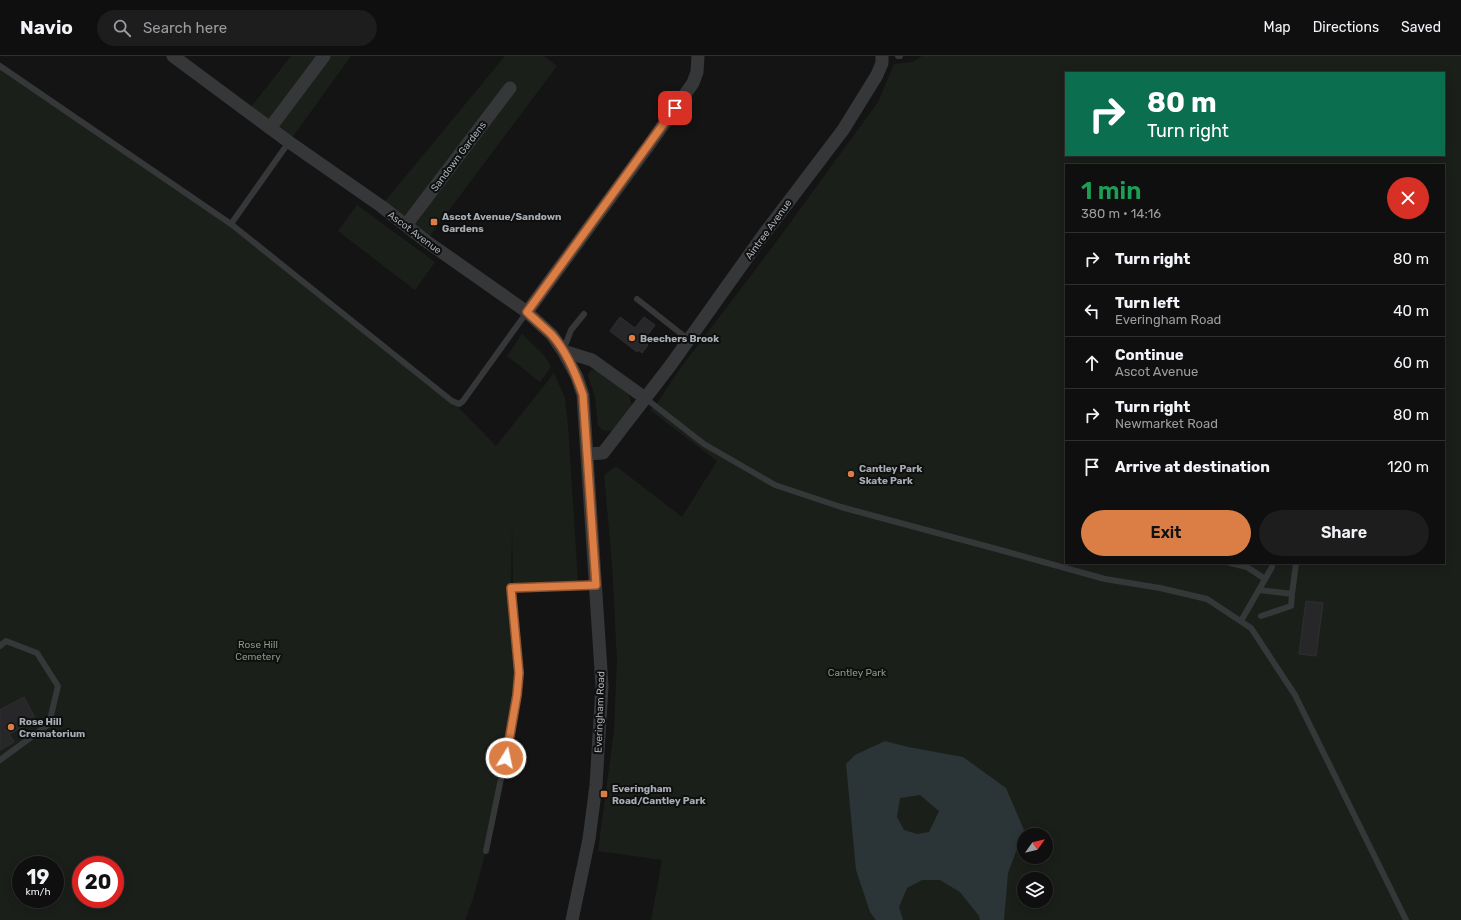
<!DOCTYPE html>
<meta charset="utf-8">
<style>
:root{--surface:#0f0f10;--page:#1d1d1e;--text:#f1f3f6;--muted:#9b9c9f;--line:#2f2f30;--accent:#da7e46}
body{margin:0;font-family:Rubik,sans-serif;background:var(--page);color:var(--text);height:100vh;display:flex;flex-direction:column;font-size:15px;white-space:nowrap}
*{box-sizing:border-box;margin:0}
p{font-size:13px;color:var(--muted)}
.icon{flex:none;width:22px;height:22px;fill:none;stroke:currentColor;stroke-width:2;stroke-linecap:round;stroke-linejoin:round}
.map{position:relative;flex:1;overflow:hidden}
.details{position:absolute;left:1065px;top:108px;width:380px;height:400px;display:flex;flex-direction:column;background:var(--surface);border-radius:0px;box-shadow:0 2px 10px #0003,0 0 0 1px var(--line)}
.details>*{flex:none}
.top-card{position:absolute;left:1065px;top:16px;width:380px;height:84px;border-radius:0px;box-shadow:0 2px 10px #0003,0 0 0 1px var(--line);background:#0b6e4f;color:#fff;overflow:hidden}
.needle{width:26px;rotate:56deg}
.tools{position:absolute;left:1017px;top:772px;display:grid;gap:8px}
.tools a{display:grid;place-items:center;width:36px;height:36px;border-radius:50%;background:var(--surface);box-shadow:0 2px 10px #0003,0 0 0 1px var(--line);font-size:20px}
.speed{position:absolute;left:12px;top:800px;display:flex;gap:8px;font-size:20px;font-weight:700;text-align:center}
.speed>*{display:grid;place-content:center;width:52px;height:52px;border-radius:50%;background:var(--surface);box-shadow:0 2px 10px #0003,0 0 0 1px var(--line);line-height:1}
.speed small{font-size:10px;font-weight:400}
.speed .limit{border:6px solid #d22;background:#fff;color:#111}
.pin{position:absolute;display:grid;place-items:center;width:34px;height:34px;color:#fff;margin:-17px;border-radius:8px;box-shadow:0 2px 6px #0006}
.me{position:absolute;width:44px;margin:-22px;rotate:10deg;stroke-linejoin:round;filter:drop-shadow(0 0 3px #0008)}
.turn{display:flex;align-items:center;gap:14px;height:84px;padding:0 16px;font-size:18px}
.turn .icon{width:52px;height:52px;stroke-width:2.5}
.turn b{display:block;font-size:28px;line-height:34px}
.round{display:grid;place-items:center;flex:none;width:42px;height:42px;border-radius:21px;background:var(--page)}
.headline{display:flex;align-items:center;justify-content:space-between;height:68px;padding:0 16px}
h1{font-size:24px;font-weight:600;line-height:30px;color:#1e9e55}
.action{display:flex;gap:8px;margin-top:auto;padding:8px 16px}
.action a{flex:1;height:46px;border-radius:24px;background:var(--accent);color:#111;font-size:16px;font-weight:600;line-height:46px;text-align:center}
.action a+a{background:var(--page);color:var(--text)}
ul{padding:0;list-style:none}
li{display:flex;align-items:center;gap:12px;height:52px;padding:0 16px;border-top:1px solid var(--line)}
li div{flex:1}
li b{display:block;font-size:15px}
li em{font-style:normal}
header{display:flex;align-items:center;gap:24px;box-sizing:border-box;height:56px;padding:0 20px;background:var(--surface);border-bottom:1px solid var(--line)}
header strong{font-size:19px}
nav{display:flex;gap:22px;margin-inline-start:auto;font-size:14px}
.search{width:280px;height:36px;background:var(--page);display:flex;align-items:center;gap:10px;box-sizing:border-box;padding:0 14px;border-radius:22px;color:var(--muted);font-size:15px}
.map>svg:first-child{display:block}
.green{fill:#1b1f1a;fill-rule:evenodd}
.water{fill:#2b3537;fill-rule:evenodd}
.building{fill:#272729;stroke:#2e2f31}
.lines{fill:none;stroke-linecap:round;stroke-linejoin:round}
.lane{stroke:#353739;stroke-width:6}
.street{stroke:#353739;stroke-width:13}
.route-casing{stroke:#8e522e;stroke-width:10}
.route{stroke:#da7e46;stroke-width:7}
.poi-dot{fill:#da7e46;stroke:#0f0f10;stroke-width:1.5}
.labels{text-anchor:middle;stroke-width:4;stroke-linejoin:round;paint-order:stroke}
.street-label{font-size:10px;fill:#a7aeb3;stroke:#0f0f10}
.poi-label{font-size:10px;font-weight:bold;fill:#a7aeb3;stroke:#0f0f10;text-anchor:start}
.park-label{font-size:10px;fill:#869c80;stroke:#0f0f10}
</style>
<header>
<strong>Navio</strong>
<div class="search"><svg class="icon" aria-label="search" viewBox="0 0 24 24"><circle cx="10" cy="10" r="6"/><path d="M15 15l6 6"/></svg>Search here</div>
<nav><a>Map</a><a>Directions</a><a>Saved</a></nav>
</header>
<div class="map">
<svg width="1461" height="864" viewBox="0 0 1461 864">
<rect width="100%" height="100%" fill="#141415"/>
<!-- green -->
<g class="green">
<polygon points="291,0 351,0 289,86 248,55"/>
<polygon points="505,0 544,0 557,10 426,185 381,150"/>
<path d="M922,0h539v864h-810l11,-60 -64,-9 16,-121 3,-69 -5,-98 -8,-88 12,-9 66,51 35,-56 -67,-51 8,-8 21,-32 92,-121 107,-147 16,-38 18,-2zM1066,17h378v82h-378zM1066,109h378v398h-378zM1024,779h22v22h-22zM1024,823h22v22h-22z"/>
<path d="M0,10l231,158 221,177 44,45 58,-73 11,25 3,28 10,155 -65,2 -1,-56 -1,61 8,85 -33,178 -13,48 -8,21h-465zM21,809h34v34h-34zM81,809h34v34h-34z"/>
<polygon points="357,149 435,206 415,234 338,175"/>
<polygon points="522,278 544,299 551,311 540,326 507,300"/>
<polygon points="591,314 598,315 629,339 632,351 614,374 608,375 602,374 598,369 595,341 588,319"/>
</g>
<!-- water -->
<path class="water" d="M885,685l23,6 55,10 43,31 18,42 -16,43 -4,47h-24l-1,-4 -19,-24 -20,-12h-18l-15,8 -8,19 4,13h-27l-6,-8 -14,-42 -10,-106 9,-9zM920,739l19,16 -10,21 -12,2 -13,-4 -7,-13 3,-19z"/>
<!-- building -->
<g class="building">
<polygon points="620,261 635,272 644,261 655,269 643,285 648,289 642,297 638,294 637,296 610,275"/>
<polygon points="1306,545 1323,547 1316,600 1299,598"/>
<polygon points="24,641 36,664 9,678 14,686 0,694 0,654"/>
</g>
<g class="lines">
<!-- lane -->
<g class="lane">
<polyline points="898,0 900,0"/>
<polyline points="0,10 231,168 452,345 459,348 463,345 527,256"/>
<polyline points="231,168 289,86"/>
<polyline points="637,243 689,284"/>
<polyline points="563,295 571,274 584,258"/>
<polyline points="645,342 704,388 775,429 841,451 1004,495 1105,523 1160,532 1207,543 1251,572 1295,639 1406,864"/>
<polyline points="1230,507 1247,511 1265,523"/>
<polyline points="1259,534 1292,538 1296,507"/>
<polyline points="1261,560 1291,550 1292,538"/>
<polyline points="1241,565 1272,511"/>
<polyline points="0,590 6,585 37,597 58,630 49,668 0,704"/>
<polyline points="486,795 508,689 519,617 511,532 596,529"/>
</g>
<!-- street -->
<g class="street">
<polyline points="173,0 289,86 381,150 426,185 527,256 552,279 563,295 577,321 583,339 602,630 596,729 589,783 572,864"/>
<polyline points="270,72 324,0"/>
<polyline points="406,169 510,32"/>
<polyline points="527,256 649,89 693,27 697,16 698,0"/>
<polyline points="563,295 592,304 645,342"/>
<polyline points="587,398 603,397 670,310 764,178 843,74 877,19 882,7 882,0"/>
</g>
</g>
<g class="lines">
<defs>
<path id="route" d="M506,702l11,-63 2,-22 -8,-85 85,-3 -13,-190c-7,-21 -16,-43 -31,-60 -8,-8 -17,-15 -25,-23l148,-204"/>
</defs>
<!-- route casing -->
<use href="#route" class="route-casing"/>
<!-- route -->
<use href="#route" class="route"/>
</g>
<!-- markers -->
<g class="poi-dot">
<rect x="430" y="162" width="8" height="8" rx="2"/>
<circle cx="632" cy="282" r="4"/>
<circle cx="851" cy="418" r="4"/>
<circle cx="11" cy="671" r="4"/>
<rect x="600" y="734" width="8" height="8" rx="2"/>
</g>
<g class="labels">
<!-- street labels -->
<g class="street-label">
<text transform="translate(458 100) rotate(-53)" y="4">Sandown Gardens</text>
<text transform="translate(768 173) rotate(-54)" y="4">Aintree Avenue</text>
<text transform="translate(415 176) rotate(37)" y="4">Ascot Avenue</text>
<text transform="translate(599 656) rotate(-88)" y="4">Everingham Road</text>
</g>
<!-- poi labels -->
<g class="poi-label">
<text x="442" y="164">Ascot Avenue/Sandown<tspan x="442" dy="12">Gardens</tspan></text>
<text x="640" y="286">Beechers Brook</text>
<text x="859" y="416">Cantley Park<tspan x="859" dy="12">Skate Park</tspan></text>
<text x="19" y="669">Rose Hill<tspan x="19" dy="12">Crematorium</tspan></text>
<text x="612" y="736">Everingham<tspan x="612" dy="12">Road/Cantley Park</tspan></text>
</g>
<!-- park labels -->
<g class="park-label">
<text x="258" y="592">Rose Hill<tspan x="258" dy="12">Cemetery</tspan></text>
<text x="857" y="620">Cantley Park</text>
</g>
</g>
</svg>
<div class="tools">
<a><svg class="needle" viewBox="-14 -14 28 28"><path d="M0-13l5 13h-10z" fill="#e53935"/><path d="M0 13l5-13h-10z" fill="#9b9c9f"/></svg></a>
<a><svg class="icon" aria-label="layers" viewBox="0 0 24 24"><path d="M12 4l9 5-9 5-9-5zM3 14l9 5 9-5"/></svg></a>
</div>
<div class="speed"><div>19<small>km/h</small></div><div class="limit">20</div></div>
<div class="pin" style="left:675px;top:52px;background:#d93025"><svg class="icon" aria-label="arrive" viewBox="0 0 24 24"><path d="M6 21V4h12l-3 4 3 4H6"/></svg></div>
<svg class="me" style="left:506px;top:702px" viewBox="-20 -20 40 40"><circle r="17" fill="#da7e46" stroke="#fff" stroke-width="3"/><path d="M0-11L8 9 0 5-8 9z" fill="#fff"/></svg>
<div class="top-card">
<div class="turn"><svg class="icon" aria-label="right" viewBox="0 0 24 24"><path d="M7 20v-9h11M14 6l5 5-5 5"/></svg><div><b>80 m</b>Turn right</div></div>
</div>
<section class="details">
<div class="headline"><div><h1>1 min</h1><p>380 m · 14:16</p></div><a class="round" style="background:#d93025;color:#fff"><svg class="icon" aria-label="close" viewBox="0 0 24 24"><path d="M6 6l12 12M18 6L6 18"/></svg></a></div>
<ul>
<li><svg class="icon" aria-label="right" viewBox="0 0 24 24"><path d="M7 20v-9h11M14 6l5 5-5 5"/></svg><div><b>Turn right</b></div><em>80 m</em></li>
<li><svg class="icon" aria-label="left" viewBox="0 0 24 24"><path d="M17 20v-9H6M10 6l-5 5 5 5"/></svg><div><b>Turn left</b><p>Everingham Road</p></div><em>40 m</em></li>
<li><svg class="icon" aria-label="ahead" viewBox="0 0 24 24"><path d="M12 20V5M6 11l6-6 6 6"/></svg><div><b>Continue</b><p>Ascot Avenue</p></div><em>60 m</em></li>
<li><svg class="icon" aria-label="right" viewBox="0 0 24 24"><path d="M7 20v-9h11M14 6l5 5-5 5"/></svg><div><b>Turn right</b><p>Newmarket Road</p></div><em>80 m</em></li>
<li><svg class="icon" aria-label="arrive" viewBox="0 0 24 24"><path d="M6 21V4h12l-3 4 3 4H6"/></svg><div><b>Arrive at destination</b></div><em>120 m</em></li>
</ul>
<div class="action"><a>Exit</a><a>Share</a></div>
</section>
</div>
